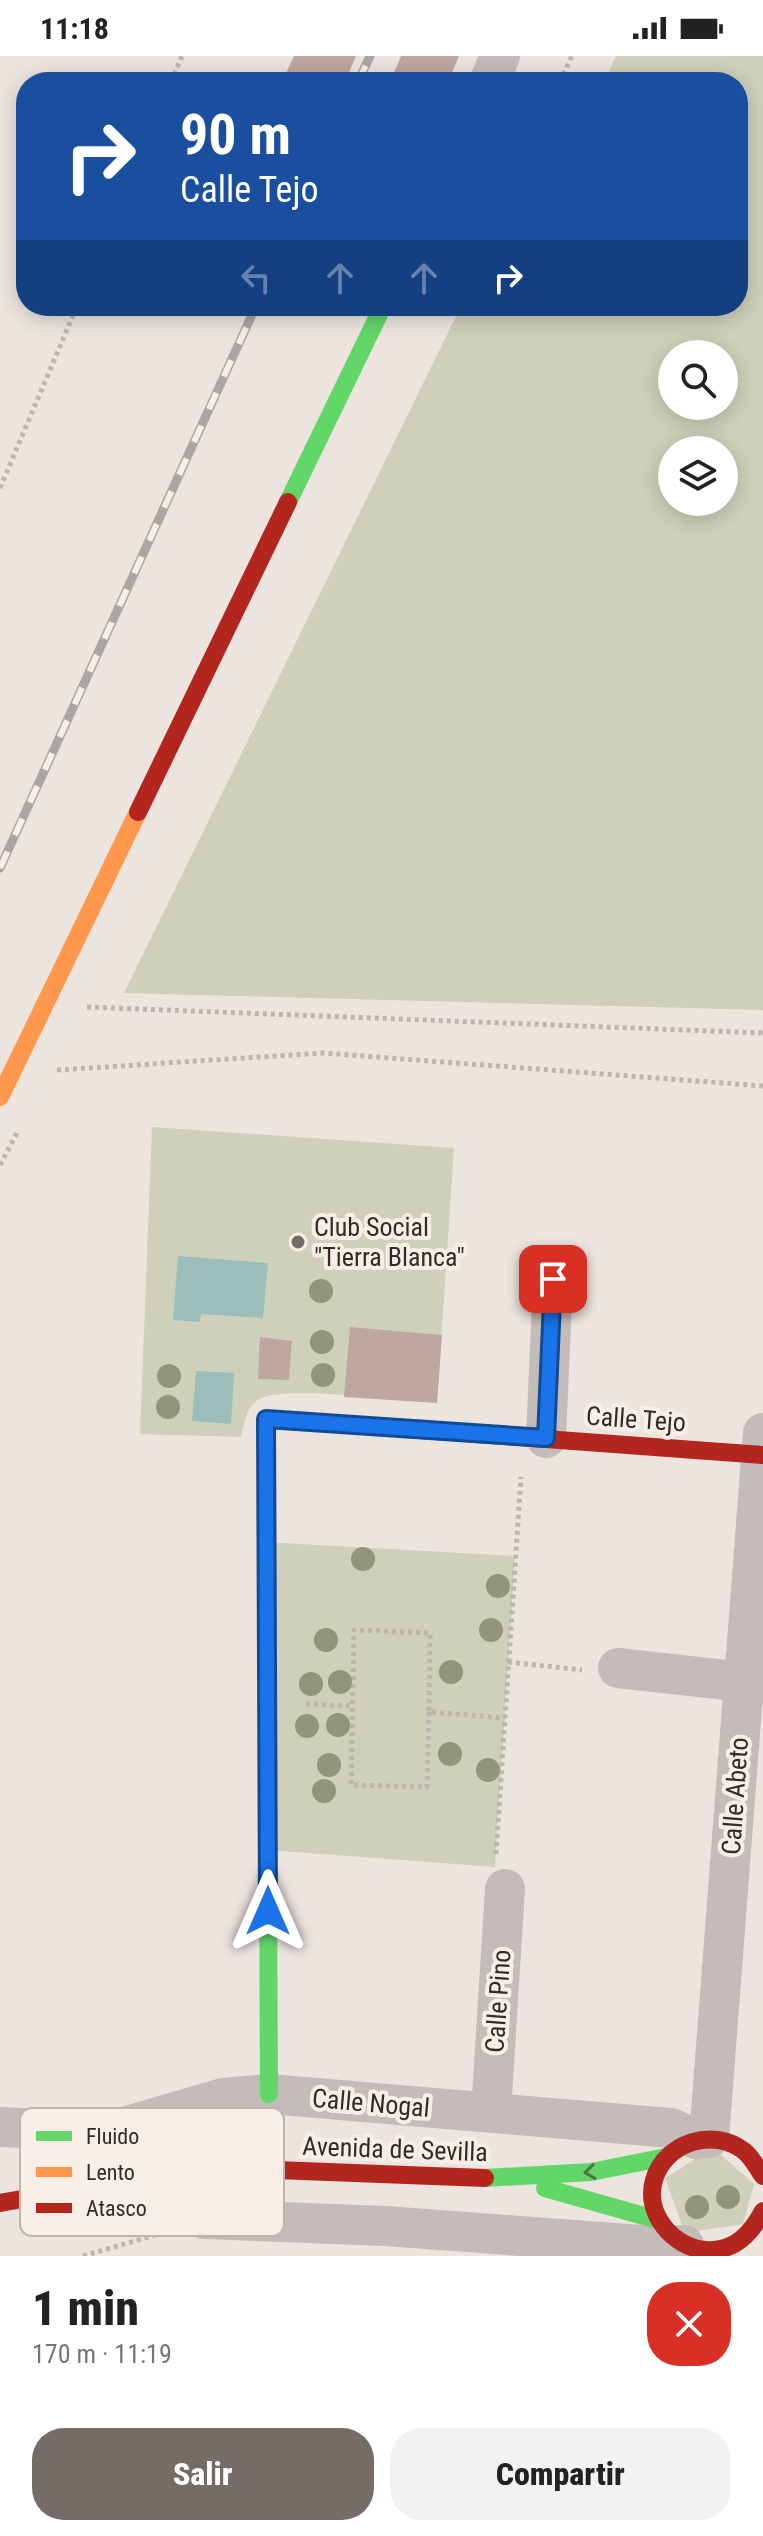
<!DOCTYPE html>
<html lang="es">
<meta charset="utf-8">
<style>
:root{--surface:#fff;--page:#f2f2f2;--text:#222;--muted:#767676;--accent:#756b67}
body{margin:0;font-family:"Roboto Condensed",sans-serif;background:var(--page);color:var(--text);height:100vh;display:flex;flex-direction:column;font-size:30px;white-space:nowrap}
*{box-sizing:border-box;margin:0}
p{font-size:26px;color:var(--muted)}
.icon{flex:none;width:44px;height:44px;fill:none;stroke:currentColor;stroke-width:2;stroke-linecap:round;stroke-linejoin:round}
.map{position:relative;height:2200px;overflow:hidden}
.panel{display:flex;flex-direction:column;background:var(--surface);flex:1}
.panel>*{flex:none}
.hud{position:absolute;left:16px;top:16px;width:732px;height:244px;border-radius:32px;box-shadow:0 4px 20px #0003;background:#1a4fa0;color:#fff;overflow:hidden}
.fabs{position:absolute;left:658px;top:284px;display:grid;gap:16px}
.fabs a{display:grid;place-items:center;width:80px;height:80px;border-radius:50%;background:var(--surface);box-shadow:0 4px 20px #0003;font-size:40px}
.pin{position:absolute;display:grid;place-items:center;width:68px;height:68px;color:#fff;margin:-34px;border-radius:16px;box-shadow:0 4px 12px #0006}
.me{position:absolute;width:88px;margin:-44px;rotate:0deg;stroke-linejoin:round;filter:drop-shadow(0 0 6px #0008)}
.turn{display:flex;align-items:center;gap:28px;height:168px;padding:0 32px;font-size:36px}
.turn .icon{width:104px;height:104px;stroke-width:2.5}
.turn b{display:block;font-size:56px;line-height:68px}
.lanes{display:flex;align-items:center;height:76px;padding:0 32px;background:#0003;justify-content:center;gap:40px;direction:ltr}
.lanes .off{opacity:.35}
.round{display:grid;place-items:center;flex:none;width:84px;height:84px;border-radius:32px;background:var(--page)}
.overview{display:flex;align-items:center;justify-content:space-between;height:136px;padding:0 32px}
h1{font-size:48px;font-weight:800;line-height:60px}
.button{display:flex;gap:16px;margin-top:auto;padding:16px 32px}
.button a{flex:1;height:92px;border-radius:32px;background:var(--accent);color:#fff;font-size:32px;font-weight:800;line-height:92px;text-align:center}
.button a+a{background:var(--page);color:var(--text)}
.status{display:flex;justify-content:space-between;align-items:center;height:56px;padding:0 40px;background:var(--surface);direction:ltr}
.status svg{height:22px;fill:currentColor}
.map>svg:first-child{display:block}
.green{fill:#ced0b9;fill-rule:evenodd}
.water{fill:#9cbeba}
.building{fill:#bfa7a1}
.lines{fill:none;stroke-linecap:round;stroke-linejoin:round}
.path{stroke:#bdb5b0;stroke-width:5;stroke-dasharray:4 4;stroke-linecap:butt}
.street{stroke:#c4bcb8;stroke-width:40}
.fast{stroke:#63d668;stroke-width:18}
.slow{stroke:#ff974d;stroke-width:18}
.jam{stroke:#b3261e;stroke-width:18}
.rail-casing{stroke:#aca6a2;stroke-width:9}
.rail{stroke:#f9eee6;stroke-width:6;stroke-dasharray:18;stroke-linecap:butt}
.tree{fill:#92947c}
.oneway{stroke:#4a7744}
.route-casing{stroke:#114b97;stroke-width:20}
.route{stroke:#1a73e8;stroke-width:14}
.poi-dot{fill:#756b67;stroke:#f9eee6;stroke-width:3}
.labels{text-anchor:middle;stroke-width:8;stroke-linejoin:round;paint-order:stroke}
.poi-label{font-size:26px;fill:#352a27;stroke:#f9eee6;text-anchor:start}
.street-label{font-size:26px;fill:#352a27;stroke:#f9eee6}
.key{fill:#f9eee6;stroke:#beb3ad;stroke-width:2}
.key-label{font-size:22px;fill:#352a27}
</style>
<div class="status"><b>11:18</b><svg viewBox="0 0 49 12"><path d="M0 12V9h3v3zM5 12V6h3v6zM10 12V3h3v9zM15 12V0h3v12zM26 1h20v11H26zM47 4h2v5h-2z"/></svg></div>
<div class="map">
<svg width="763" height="2200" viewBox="0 0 763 2200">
<rect width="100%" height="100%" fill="#ece5df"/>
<!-- green -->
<g class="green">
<path d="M616,0h147v954l-639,-17 337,-687h277v-224h-134zM672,298h52v52h-52zM672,394h52v52h-52z"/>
<path d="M152,1071l302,21 -17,255c-32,-2 -155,-18 -178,-4 -13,8 -15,25 -18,38l-101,-3z"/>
<polygon points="266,1486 515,1500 495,1811 268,1794"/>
<polygon points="713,2092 754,2128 743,2168 685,2177 665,2122"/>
</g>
<!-- water -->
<g class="water">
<polygon points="178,1200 268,1207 263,1262 201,1258 200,1266 173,1264"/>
<polygon points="196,1315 234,1317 231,1368 192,1365"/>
</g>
<!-- building -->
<g class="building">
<polygon points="294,0 356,0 345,26 282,26"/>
<polygon points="401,0 459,0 448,26 390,26"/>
<polygon points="350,1271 442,1279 437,1347 344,1341"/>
<polygon points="260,1281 292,1285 289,1324 258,1323"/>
</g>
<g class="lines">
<!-- path -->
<g class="path">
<polyline points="171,26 182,0"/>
<polyline points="560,26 572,0"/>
<polyline points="0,432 77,250"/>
<polyline points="87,951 763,977"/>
<polyline points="57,1014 323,997 763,1030"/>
<polyline points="0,1109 18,1075"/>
<polyline points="508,1606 582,1614"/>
<polyline points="306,1648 353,1650"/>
<polyline points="429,1656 427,1731 351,1729 354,1574 430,1577 429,1656 505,1662"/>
<polyline points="496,1798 521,1421"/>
<polyline points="83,2200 169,2175"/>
</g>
<!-- street -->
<g class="street">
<polyline points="489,26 500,0"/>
<polyline points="546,1382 553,1223"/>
<polyline points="618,1612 763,1628"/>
<polyline points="491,2056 505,1833"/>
<polyline points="0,2071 107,2076 223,2042 269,2038 671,2072 696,2083"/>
<polyline points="709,2082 763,1377"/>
<polyline points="204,2163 386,2170 655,2190 684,2189"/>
</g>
<!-- fast -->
<g class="fast">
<polyline points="288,446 383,250"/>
<polyline points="269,2038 266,1363 326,1367"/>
<polyline points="485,2122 591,2116 666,2101"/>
<polyline points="545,2132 658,2164"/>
</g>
<!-- slow -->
<polyline class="slow" points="0,1041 138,756"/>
<!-- jam -->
<g class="jam">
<polyline points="138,756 288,446"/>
<polyline points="326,1367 763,1399"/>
<path d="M763,2120c-6,-8 -11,-19 -19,-25 -30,-24 -79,-9 -90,29 -10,33 19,68 52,70 28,2 45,-16 57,-39"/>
<polyline points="0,2147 136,2123 276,2114 485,2122"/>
</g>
<defs>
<g id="rail">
<polyline points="358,26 370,0"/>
<polyline points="0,812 256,250"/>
</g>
</defs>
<!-- rail casing -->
<use href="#rail" class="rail-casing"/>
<!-- rail -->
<use href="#rail" class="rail"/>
</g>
<!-- trees -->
<g class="tree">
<circle cx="321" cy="1235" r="12"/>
<circle cx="322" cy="1286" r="12"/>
<circle cx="323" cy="1319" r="12"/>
<circle cx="169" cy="1320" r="12"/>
<circle cx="168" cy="1351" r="12"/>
<circle cx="363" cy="1503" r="12"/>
<circle cx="498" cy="1530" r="12"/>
<circle cx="491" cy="1574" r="12"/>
<circle cx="326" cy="1584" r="12"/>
<circle cx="451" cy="1616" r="12"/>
<circle cx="340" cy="1626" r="12"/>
<circle cx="311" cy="1628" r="12"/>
<circle cx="338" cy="1669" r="12"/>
<circle cx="307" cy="1670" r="12"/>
<circle cx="450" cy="1698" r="12"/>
<circle cx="329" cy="1709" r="12"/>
<circle cx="488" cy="1714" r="12"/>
<circle cx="324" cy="1735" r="12"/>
<circle cx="728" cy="2141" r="12"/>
<circle cx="697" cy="2151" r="12"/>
</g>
<!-- one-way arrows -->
<defs><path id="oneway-chevron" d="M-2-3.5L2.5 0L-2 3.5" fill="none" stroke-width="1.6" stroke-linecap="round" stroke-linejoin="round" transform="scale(2)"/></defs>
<use class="oneway" href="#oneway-chevron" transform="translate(590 2116) rotate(173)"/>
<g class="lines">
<defs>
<polyline id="route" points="268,1855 266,1363 546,1382 553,1223"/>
</defs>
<!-- route casing -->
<use href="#route" class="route-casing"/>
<!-- route -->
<use href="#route" class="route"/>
</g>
<!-- markers -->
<circle class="poi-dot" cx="298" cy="1186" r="8"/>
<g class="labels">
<!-- poi labels -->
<g class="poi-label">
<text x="314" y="1180">Club Social<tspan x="314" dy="30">"Tierra Blanca"</tspan></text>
</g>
<!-- street labels -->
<g class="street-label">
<text transform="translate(636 1363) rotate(4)" y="9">Calle Tejo</text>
<text transform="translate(735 1740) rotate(-86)" y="9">Calle Abeto</text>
<text transform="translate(498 1945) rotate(-86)" y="9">Calle Pino</text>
<text transform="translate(371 2047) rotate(5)" y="9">Calle Nogal</text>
<text transform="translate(395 2093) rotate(2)" y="9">Avenida de Sevilla</text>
</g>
</g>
<!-- legend -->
<rect x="20" y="2052" width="264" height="128" rx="12" class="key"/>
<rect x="36" y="2075" width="36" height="10" fill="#63d668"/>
<rect x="36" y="2111" width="36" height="10" fill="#ff974d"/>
<rect x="36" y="2147" width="36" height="10" fill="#b3261e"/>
<g class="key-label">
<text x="86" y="2088">Fluido</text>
<text x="86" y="2124">Lento</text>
<text x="86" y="2160">Atasco</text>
</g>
</svg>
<div class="fabs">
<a><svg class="icon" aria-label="search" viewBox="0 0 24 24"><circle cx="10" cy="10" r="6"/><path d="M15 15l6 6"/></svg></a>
<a><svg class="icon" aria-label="layers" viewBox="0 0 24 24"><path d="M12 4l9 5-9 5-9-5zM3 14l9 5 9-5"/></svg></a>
</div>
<div class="pin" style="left:553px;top:1223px;background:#d93025"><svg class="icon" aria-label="arrive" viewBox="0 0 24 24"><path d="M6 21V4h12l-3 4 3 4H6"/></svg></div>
<svg class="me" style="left:268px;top:1855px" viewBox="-20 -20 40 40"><path d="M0-17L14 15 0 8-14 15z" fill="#1a73e8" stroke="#fff" stroke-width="4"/></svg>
<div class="hud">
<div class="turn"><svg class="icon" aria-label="right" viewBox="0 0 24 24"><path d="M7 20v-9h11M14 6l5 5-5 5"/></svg><div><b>90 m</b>Calle Tejo</div></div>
<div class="lanes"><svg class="icon off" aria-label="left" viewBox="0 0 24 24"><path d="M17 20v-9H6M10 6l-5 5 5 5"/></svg><svg class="icon off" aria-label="ahead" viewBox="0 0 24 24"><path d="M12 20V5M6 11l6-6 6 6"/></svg><svg class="icon off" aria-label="ahead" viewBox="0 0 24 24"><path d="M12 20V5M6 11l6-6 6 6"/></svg><svg class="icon" aria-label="right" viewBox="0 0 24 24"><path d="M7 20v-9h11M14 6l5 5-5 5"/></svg></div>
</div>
</div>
<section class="panel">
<div class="overview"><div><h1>1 min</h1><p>170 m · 11:19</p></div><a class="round" style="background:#d93025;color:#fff"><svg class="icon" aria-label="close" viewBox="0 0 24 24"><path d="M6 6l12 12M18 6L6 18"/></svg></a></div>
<div class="button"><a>Salir</a><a>Compartir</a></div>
</section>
